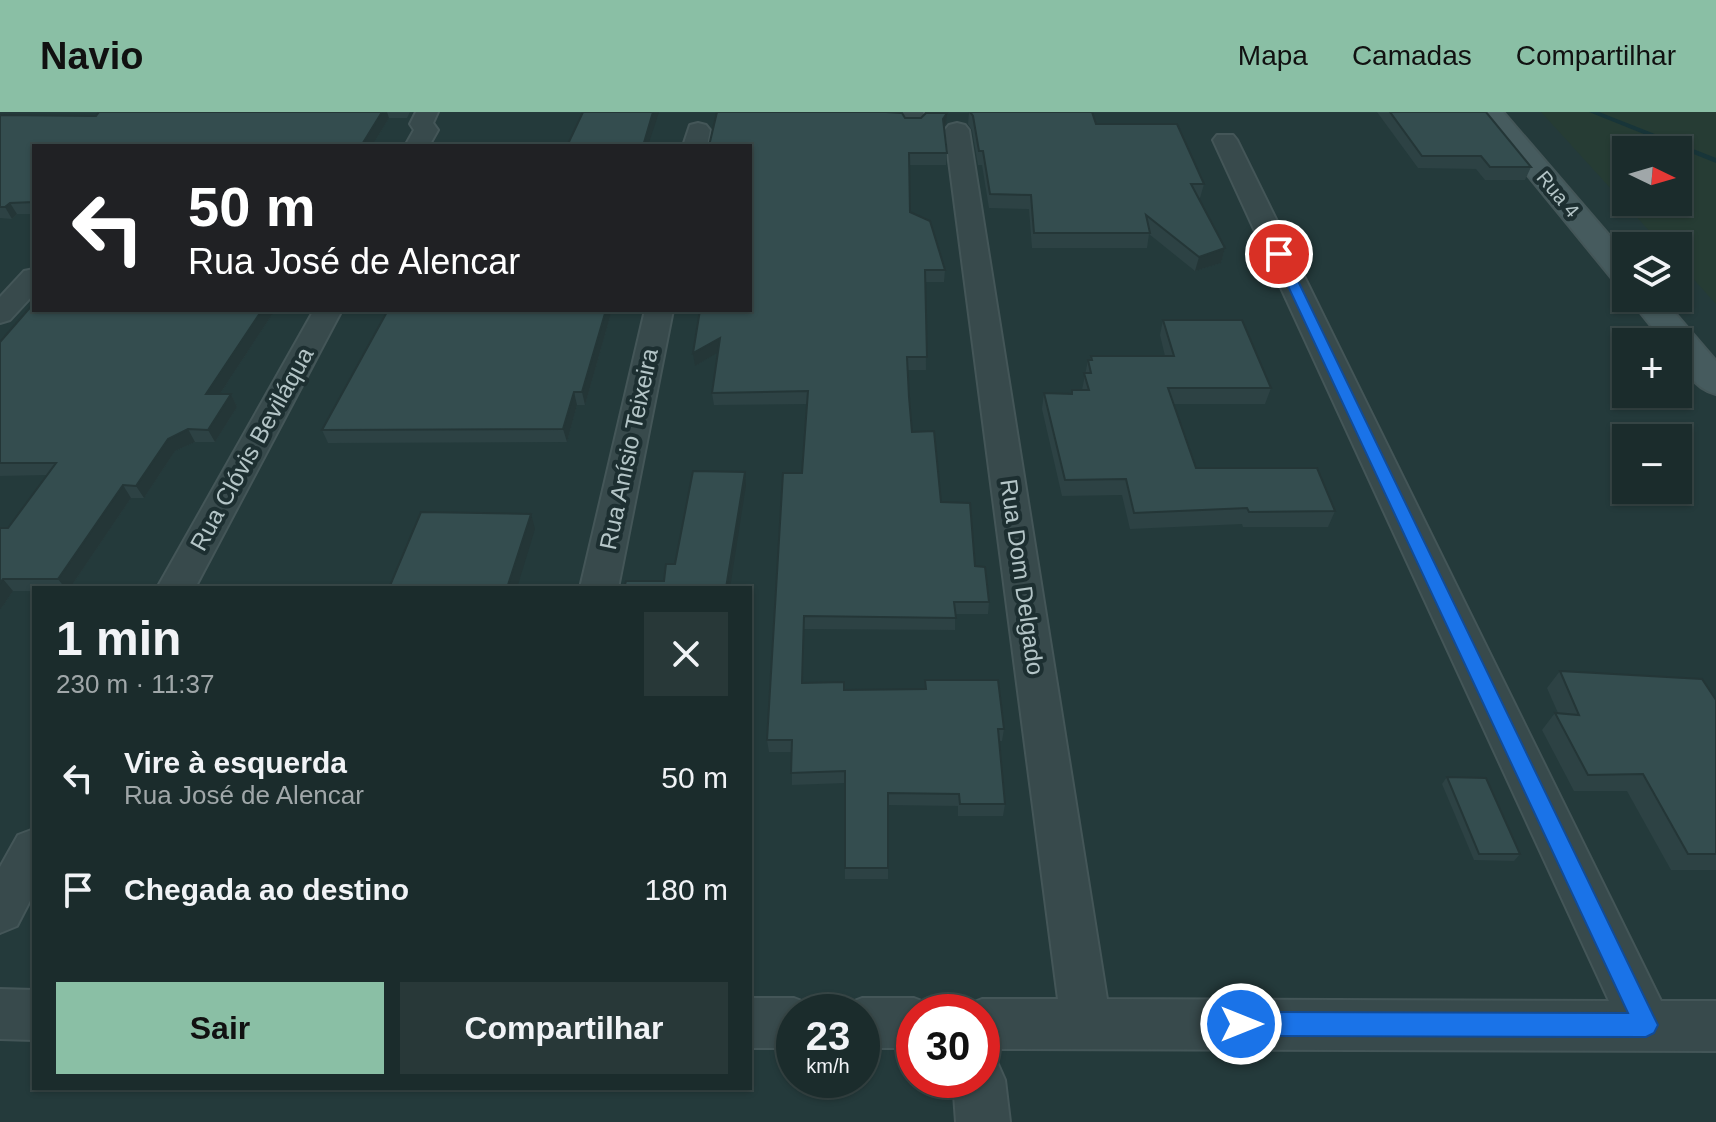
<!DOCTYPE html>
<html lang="pt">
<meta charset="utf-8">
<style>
:root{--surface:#1b2c2c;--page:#283838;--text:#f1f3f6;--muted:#a0a7a9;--line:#394848;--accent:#8abfa5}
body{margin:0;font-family:Arial,sans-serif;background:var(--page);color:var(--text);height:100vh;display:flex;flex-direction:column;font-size:30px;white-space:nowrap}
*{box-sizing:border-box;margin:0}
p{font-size:26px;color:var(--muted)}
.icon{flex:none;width:44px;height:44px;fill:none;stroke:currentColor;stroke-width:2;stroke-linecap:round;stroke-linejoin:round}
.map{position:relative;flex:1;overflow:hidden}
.panel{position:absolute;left:32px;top:474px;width:720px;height:504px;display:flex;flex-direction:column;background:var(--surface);border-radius:0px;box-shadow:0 2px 6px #0004,0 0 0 2px var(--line)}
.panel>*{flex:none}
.hud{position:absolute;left:32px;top:32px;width:720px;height:168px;border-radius:0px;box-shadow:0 2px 6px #0004,0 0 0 2px var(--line);background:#202124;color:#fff;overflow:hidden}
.needle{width:52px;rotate:95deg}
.fabs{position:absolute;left:1612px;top:24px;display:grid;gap:16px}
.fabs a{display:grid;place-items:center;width:80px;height:80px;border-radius:0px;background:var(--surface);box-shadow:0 2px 6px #0004,0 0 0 2px var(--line);font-size:40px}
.speed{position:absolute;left:776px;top:882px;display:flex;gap:16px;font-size:40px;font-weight:700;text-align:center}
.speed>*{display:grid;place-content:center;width:104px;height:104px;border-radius:50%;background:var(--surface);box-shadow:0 2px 6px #0004,0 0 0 2px var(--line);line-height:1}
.speed small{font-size:20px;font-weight:400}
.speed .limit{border:12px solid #d22;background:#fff;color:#111}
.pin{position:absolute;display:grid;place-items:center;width:68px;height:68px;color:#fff;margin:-34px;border:4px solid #fff;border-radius:50%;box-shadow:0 2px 8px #0007}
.me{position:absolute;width:88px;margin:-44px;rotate:90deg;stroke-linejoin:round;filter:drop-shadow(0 0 6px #0008)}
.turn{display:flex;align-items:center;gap:28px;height:168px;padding:0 24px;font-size:36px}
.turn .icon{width:104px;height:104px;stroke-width:2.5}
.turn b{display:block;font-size:56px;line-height:68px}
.round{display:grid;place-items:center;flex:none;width:84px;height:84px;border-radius:0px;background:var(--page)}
.summary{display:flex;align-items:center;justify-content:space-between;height:136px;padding:0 24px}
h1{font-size:48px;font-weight:800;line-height:60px}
.primary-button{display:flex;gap:16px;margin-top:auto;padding:16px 24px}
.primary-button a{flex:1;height:92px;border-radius:0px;background:var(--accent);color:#111;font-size:32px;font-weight:800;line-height:92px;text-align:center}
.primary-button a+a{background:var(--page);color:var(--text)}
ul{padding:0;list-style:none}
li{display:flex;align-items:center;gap:24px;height:112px;padding:0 24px}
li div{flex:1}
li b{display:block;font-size:30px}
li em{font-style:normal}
header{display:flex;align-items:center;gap:48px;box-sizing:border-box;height:112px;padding:0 40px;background:var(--accent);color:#111}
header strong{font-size:38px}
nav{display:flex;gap:44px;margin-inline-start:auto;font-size:28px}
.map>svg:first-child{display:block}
.green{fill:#263c34;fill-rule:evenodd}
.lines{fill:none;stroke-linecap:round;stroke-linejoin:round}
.stream{fill:#183539;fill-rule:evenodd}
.street-casing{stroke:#445658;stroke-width:4}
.secondary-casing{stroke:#445658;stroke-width:4}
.street{fill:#384a4c;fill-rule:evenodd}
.secondary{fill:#465b5e;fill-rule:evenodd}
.wall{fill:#2d4244}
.shaded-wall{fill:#243637}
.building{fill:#344d4f;stroke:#243637;stroke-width:2}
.route{fill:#1a73e8;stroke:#114b97;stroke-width:2}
.labels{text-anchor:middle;stroke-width:8;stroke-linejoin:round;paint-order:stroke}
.far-street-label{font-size:20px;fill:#b4c5c7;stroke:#1d2f31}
.street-label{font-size:24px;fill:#b4c5c7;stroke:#1d2f31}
</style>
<header>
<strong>Navio</strong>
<nav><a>Mapa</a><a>Camadas</a><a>Compartilhar</a></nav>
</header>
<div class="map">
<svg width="1716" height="1010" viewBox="0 0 1716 1010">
<rect width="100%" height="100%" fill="#243a3b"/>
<!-- green -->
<path class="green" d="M1541,0h175v192l-38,-42v-16h-15zM1626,38h52v52h-52z"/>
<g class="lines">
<!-- stream -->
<polygon class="stream" points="1589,0 1599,0 1716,46 1716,51"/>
<defs>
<g id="street">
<polygon points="416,0 438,0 433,11 438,18 429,34 405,34 414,18 410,12"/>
<polygon points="901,0 923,0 924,9 921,14 905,14"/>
<polygon points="698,11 706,13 710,18 707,34 683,34 690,13"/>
<polygon points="957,11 965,13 969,18 1107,887 1609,889 1213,28 1217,23 1233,23 1237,28 1661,889 1716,889 1716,939 982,937 982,900 962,900 964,894 982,887 1058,887 945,18 949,13"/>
<polygon points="34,157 34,182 10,208 0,211 0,185 24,159"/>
<polygon points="314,198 342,198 195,476 157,476"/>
<polygon points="645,198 673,198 618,476 580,476"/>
<polygon points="34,717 34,781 17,814 0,821 0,755 18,723"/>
<polygon points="0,877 34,878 34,928 0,927"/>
<polygon points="750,886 794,886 812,893 815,900 794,900 794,936 750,936"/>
<polygon points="862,886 914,886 932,893 935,900 914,900 914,936 862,936 862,900 841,900 844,893"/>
<polygon points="982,943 997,950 1005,968 1010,1010 956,1010 953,968 982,968"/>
</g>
<g id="secondary">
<polygon points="1476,0 1503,0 1626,143 1626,173 1615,170"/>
<path d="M1629,186h33l54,63v33c-23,-6 -38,-30 -38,-52h-14z"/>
</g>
</defs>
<!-- street casing -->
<use href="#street" class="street-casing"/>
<!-- secondary casing -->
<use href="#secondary" class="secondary-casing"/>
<!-- street -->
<use href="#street" class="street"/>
<!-- secondary -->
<use href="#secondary" class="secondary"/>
</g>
<!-- wall -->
<g class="wall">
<polygon points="99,0 410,0 407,6 389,6 372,34 34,34 34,102 17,102 12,107 0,106 0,3 96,4"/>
<polygon points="717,0 887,0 905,6 946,12 944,16 947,41 946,53 909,53 910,100 945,158 944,170 925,170 926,258 907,258 909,285 912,320 941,390 975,454 989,490 988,502 955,502 955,518 804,517 803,571 844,578 925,577 925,568 1004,617 1002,629 999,629 1005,692 1003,704 958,704 958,694 888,693 888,767 845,767 845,671 792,673 792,640 769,640 767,628 802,361 807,292 714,293 712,281 718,240 695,254 750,34"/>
<polygon points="969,0 1092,0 1096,12 1204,72 1200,86 1199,86 1225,136 1221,151 1195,159 1149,122 1147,136 1032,136 1029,97 989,96 982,53 978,53 972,18 968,12"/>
<polygon points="1377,0 1486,0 1531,55 1525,68 1485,68 1476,57 1418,56"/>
<polygon points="34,198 275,198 220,282 231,282 237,295 215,330 195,330 175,339 144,386 131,386 70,476 34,476 34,479 13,479 0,498 8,416 47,363 0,364 0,230"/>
<polygon points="384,198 612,198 585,293 577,293 567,330 328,331 322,318 386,202"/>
<polygon points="1163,208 1271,276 1265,292 1174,292 1196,356 1335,399 1328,415 1243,415 1242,412 1130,417 1122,383 1062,384 1042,297 1044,281 1071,282 1072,278 1082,278 1088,248 1090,248 1091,244 1165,244 1160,223"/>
<polygon points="1560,559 1716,588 1716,758 1671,758 1627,679 1574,679 1542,618 1555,601 1558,601 1547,576"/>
<polygon points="1447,665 1520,742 1514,749 1474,748 1442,672"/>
</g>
<!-- shaded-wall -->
<g class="shaded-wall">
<polygon points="382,0 387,0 389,6 372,34 361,34"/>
<polygon points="653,0 659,0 648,34 643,34"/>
<polygon points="947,1 946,12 942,18 943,7"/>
<polygon points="10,91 17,102 12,107 5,95"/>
<polygon points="1225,136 1221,151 1195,159 1199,145"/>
<polygon points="262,198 275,198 212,294 206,282"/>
<polygon points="606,198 612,198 585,293 582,280"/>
<polygon points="720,226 722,238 695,254 693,241"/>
<polygon points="574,280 577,293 567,330 563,317"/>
<polygon points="231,282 237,295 215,330 208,318"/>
<polygon points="188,317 195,330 175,339 144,386 136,374 168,327"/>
<polygon points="745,360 746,373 730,476 726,476"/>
<polygon points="123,373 131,386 70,476 65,476 58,467"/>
<polygon points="531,402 535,417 517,476 507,476"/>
<polygon points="3,467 13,479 0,498 0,471"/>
</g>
<!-- building -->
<g class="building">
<polygon points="99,0 382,0 361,34 34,34 34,90 10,91 5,95 0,95 0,3 96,4"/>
<polygon points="583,0 653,0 643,34 567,34"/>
<polygon points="717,0 886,0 902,1 905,6 921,6 926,1 947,1 943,7 947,41 909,41 910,100 930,109 945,158 925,158 927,245 907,245 909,285 912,320 934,319 941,390 970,391 975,454 985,455 989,490 954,490 956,506 804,504 802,571 844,570 844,578 926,577 925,568 998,568 1004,617 998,617 1005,692 960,692 959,682 888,681 888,756 845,756 845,659 791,661 792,628 767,628 783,361 802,361 808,279 712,281 720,226 693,241 700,198 750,198 750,34 709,34"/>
<polygon points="970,0 1092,0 1096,12 1177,12 1204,72 1191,72 1225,136 1199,145 1146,103 1150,121 1034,121 1031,83 990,82 983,39 979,39 973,4"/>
<polygon points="1390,0 1486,0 1531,55 1490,55 1481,44 1422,44"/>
<polygon points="34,191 34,198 262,198 206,282 231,282 208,318 188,317 168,327 136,374 123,373 58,467 3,467 0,471 0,416 8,416 56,351 0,351 0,230"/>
<polygon points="388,198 606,198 582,280 574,280 563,317 322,318"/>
<polygon points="1163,208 1242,208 1271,276 1168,276 1196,356 1317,356 1335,399 1249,400 1247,396 1134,401 1126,367 1065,368 1044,281 1072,282 1072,278 1089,278 1084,261 1091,261 1088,248 1092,248 1091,244 1174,244"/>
<polygon points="693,359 745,360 726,476 624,476 626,469 664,469 666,452 675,452"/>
<polygon points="421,400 531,402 507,476 389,476"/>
<polygon points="1560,559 1702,567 1716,588 1716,742 1688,742 1643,662 1588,663 1555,601 1579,603"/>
<polygon points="1447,665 1486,666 1520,742 1479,742"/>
</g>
<!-- route -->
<polygon class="route" points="1274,140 1285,142 1654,905 1658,913 1654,921 1646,925 1241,924 1233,921 1229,912 1233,904 1241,900 1628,901 1273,142"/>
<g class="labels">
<!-- far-street labels -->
<g class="far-street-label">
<text transform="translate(1558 82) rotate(50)" y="7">Rua 4</text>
</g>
<!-- street labels -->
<g class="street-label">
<text transform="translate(252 337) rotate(-61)" y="8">Rua Clóvis Beviláqua</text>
<text transform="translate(629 337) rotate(-78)" y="8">Rua Anísio Teixeira</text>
<text transform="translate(1022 465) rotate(82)" y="8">Rua Dom Delgado</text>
</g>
</g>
</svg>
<div class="fabs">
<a><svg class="needle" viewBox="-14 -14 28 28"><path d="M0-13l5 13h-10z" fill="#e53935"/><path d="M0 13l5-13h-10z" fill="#a0a7a9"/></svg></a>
<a><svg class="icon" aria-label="layers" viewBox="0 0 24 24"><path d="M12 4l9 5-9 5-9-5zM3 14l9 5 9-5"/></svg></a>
<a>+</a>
<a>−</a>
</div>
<div class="speed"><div>23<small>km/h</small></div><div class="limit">30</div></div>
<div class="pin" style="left:1279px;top:142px;background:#d93025"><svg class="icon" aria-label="arrive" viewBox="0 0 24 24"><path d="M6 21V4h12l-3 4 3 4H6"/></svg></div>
<svg class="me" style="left:1241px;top:912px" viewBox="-20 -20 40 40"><circle r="17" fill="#1a73e8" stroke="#fff" stroke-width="3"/><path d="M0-11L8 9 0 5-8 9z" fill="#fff"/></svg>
<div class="hud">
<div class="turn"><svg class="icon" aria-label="left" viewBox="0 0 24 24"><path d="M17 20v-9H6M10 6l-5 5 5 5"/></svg><div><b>50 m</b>Rua José de Alencar</div></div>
</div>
<section class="panel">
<div class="summary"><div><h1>1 min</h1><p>230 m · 11:37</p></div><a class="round"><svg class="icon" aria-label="close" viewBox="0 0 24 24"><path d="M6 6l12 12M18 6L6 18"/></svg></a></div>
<ul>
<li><svg class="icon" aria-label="left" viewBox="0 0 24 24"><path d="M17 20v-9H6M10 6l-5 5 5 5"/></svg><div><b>Vire à esquerda</b><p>Rua José de Alencar</p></div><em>50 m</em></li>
<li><svg class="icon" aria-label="arrive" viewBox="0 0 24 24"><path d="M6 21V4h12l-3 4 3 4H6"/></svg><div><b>Chegada ao destino</b></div><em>180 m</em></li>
</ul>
<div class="primary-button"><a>Sair</a><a>Compartilhar</a></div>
</section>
</div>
